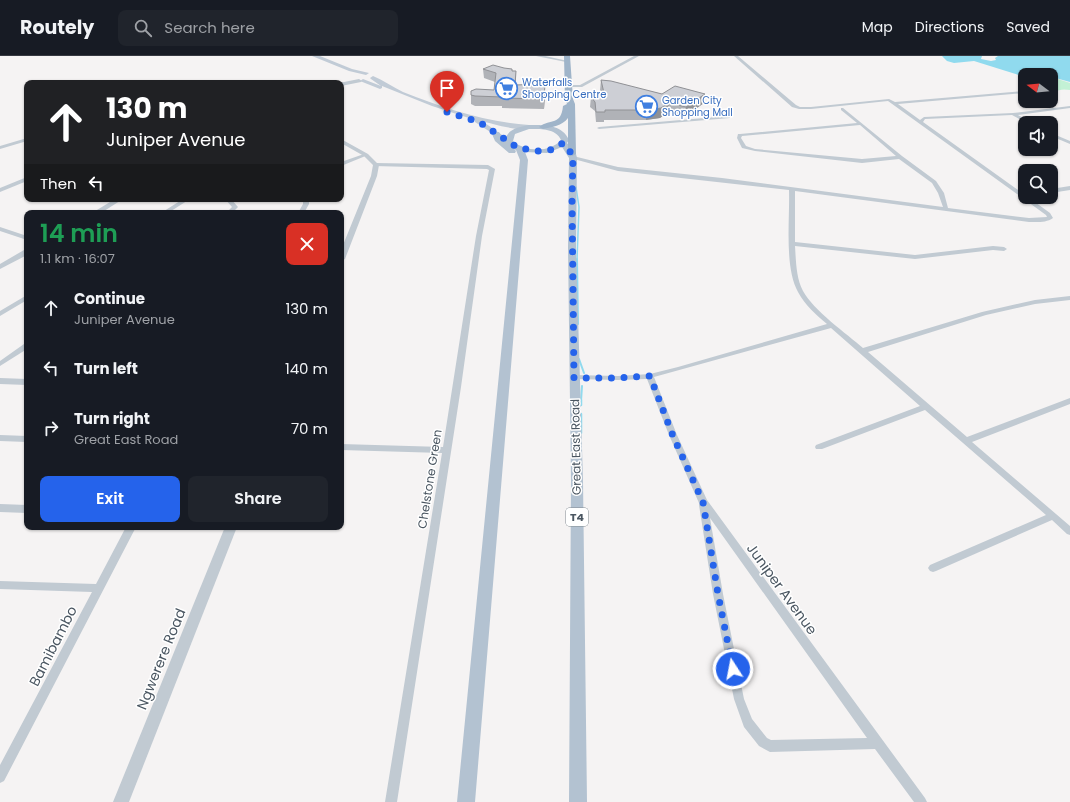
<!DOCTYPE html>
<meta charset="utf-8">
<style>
:root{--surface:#171b24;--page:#20242c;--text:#f1f3f6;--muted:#9ea1a6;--line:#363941;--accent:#2563eb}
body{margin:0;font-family:Poppins,sans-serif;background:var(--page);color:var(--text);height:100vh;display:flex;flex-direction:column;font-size:15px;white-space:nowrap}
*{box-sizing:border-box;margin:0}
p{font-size:13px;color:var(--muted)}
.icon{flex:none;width:22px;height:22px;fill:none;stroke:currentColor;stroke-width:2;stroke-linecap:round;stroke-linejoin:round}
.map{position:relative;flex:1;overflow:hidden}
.details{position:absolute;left:24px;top:154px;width:320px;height:320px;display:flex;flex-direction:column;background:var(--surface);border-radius:8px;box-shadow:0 1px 3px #0004}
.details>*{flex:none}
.guide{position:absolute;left:24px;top:24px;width:320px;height:122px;border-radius:8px;box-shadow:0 1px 3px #0004;background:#202124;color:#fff;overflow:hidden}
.needle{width:26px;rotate:286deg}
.controls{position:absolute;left:1018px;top:12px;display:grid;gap:8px}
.controls a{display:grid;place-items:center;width:40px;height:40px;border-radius:8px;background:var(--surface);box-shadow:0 1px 3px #0004;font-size:20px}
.pin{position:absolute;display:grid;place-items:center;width:34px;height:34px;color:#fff;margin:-41px -17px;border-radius:50% 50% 50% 0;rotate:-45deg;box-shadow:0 0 4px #0007}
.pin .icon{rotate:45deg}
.me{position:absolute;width:44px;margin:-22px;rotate:349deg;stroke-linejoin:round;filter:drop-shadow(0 0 3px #0008)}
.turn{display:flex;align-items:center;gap:14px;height:84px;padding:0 16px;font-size:18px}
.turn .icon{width:52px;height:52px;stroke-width:2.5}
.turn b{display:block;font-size:28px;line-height:34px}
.then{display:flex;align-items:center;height:38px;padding:0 16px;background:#0003;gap:8px;font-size:15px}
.round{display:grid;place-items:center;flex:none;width:42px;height:42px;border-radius:8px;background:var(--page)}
.headline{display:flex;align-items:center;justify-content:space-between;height:68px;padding:0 16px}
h1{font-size:24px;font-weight:600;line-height:30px;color:#1e9e55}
.button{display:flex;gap:8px;margin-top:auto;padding:8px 16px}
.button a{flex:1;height:46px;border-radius:8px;background:var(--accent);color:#fff;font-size:16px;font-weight:600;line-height:46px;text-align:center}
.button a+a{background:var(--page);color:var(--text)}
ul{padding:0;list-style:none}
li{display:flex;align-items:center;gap:12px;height:60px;padding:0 16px}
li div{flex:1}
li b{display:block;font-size:15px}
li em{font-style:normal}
header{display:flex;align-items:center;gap:24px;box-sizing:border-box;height:56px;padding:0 20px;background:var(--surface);border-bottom:1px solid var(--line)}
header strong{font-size:19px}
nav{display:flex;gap:22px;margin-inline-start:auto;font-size:14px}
.search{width:280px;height:36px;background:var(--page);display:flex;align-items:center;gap:10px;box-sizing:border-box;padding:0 14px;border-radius:8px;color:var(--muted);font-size:15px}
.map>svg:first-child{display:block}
.green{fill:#c3f1d5}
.water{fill:#90daee}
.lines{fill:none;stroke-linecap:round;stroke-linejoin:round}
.stream-far2{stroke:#90daee;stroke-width:1.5}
.stream-far1{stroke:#90daee;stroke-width:2}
.stream{stroke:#90daee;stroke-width:2.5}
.minor{fill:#c1cad2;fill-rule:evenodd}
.tertiary{fill:#c1cad2;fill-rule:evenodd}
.secondary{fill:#c1cbd6;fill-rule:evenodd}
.primary{fill:#b3c2d1;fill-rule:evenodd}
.trunk{fill:#9fb4c9;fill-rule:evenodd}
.wall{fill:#b0b2b7}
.shaded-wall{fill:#909195}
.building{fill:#cdcfd5;stroke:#909195}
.route{stroke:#2563eb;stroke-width:7;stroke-dasharray:0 12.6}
.labels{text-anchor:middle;stroke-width:3;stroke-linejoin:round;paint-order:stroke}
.far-shop-label{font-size:10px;fill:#366cbe;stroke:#fff;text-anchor:start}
.shield{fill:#fff;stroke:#808990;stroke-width:1}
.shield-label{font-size:11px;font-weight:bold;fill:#4a5661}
.street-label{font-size:12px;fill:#4a5661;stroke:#fff}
.near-street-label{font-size:14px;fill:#4a5661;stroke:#fff}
</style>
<header>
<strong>Routely</strong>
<div class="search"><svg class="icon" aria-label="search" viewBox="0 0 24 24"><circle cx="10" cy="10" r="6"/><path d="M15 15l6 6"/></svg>Search here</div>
<nav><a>Map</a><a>Directions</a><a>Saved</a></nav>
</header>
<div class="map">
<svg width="1070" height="746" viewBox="0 0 1070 746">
<rect width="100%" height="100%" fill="#f5f3f3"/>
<!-- green -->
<path class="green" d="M1052,21l18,6v7c-6,-1 -11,-1 -17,3l-2,-1v-5l2,-1 -2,-5z"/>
<!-- water -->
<polygon class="water" points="942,0 982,0 981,3 991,5 996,4 995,2 998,0 1070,0 1070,26 1052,21 1051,23 1051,19 1025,19 1025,21 974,5 954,7 947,5"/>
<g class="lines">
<!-- stream-far2 -->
<polyline class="stream-far2" points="576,131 579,151 577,204"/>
<!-- stream-far1 -->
<g class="stream-far1">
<polyline points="577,203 578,268"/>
<polyline points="579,303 584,317"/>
<polyline points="581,345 582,330"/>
</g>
<!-- stream -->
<g class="stream">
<polyline points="581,349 581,344"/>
<polyline points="581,358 581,377"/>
</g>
<!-- minor -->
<g class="minor">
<polygon points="536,0 545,0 568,5 566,6"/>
<polygon points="634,0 639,0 582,31 569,31 567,30 569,29 580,29"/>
<path d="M734,0h4l58,49 4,2h11l78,-8 6,3 130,-11v2l-127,11 22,16 4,-3 89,-4 57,-7v2l-52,7 14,8h-5l-15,-8 -87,4 -2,3 102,73v2h3l22,16 3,5c-7,5 -16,4 -24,4l-234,-31v51l120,13 78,-9 11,1 3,2 -3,2 -11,-1 -78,9 -120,-13c1,15 1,32 8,45 10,19 44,43 60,57l119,-36 53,-12 35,-4v4l-35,4 -49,11 -118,37 99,85 103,-39v6l-98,38 98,84v9l-3,-1 -15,-14 -116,51 -3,1 -3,-1 -2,-3 2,-3 116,-50 -121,-105 -103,39h-6l-1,-2 1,-2 104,-39 -89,-78 -177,49 23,58 30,65 218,298 2,4h-13l-39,-53 -105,3 -11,-6 -15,-19 -10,-28 -21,-105 -14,-89v-2l-30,-68 -22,-56 -29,1 -44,-1 -4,-2 4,-2 44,1 32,-2 28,-7 149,-43c-11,-9 -22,-19 -29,-32 -14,-25 -8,-73 -9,-102l-171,-19 -48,-13 3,-2 45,11 104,11 221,29 -5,-14 -6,-10 -33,-24 -37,4 -107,-12 -13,-3 -5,-10 1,-4h2l117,-11 -16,-13v-2h2l59,48 34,25 8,12 4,15 81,10 18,-1 -1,-2 -158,-114 -77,8h-12l-7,-2zM860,69l36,31 -34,3 -107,-10 -9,-3 -5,-8 1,-2zM710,462l157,220 -96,2 -4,-2 -15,-19 -8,-20 -21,-105z"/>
<polygon points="197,26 206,26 208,27 195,27"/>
<polygon points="728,60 730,61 730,62 599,73 597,72 599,71"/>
<polygon points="1051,77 1070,85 1070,88 1051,80"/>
<polygon points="27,82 27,85 0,93 0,90"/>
<polygon points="364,98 368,99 341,110 341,106"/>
<polygon points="376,107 488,109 495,113 482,180 461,331 397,746 385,746 442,397 341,394 341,388 443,391 476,180 489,114 487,113 374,110 373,109"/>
<polygon points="27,121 27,125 0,136 0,132"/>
<polygon points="1070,130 1070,134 1051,137 1051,133"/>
<polygon points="183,143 190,143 168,157 161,157"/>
<polygon points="225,143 231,143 238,151 232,157 226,157 232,151"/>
<polygon points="303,143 309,143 309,148 304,157 298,157 303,148"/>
<polygon points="0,171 27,180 27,184 0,175"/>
<polygon points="27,239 27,244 0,260 0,255"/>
<polygon points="24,288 27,288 27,293 0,310 0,305"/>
<polygon points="0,322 27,323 27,329 0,328"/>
<polygon points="0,379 27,380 27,386 0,385"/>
<polygon points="0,448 27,449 27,457 0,456"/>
<polygon points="126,471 136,471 4,725 0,727 0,709 92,536 0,533 0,525 96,528"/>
</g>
<!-- tertiary -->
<g class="tertiary">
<polygon points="359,23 362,25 361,26 341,30 341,27 339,27"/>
<polygon points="341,83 368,98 379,109 377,120 345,203 341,205 341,194 371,120 373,109 364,100 341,87"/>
<polygon points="115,143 123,143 101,157 92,157"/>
<polygon points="24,194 27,194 27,199 0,213 0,208"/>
<polygon points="225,471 237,471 129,746 113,746"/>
</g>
<!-- secondary -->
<g class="secondary">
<polygon points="312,0 320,0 352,13 369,17 366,19 349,15"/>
<path d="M373,20c10,4 20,11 30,16 40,16 83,30 126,33l3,2c-8,6 -40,-3 -50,-6l30,21 -5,1 -32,-21v-2l-43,-14 -50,-20v2l-2,1 -20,-8 3,-2 18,7 -10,-7 -1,-1z"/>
</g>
<!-- primary -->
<path class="primary" d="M529,69c15,0 33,-1 40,15l-2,3 9,11 1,4 -1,89 7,234 4,321h-18l2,-321 -3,-234 1,-89 -7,-11 -15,6 -22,-1 3,8 -3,37 -50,605h-18l63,-642 -4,-10 -2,-1 2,2 -1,2h-6l-14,-12 -3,-7 4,-2h3l6,10c1,-13 14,-15 24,-17zM529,73c11,0 27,-1 32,11 -11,13 -36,12 -48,1l2,-7z"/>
<!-- trunk -->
<path class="trunk" d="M564,0h6l3,43 2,5 1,50 -4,2 -4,-2v-36c-6,8 -16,9 -25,11l-4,-2c12,-9 22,-1 24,-21l4,-2 -2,-5z"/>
</g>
<!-- wall -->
<g class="wall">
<polygon points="483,13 516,15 516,29 545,38 544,53 502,52 502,50 475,50 471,48 471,35 494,34 495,26 484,22"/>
<polygon points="601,24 662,38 705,38 704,47 684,61 668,56 660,62 646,64 604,64 604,66 596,66 595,55 590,51 591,41 601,38 600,34"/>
</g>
<!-- shaded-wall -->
<g class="shaded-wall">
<polygon points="516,15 516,24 515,38 515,29"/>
<polygon points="545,28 545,38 544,53 544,43"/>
<polygon points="705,38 704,47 684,61 686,51"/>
<polygon points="669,47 668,56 660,62 646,64 647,54"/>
</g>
<!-- building -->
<g class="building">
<polygon points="493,9 504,12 512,13 512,15 516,15 515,29 545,28 544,43 502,42 502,41 475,40 471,39 471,35 476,33 494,34 496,17 483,13"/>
<polygon points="601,24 611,25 662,38 675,30 705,38 686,51 669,47 661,52 647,54 605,54 605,56 596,56 595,46 591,41 604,37"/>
</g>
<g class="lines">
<!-- route -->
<polyline class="route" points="447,56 479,66 518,92 539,95 550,94 563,87 572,98 573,102 572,143 574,322 618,322 650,320 673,380 703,446 718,538 733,613"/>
</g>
<!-- icons -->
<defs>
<symbol id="supermarket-ring" viewBox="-11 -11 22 22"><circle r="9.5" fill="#fff" stroke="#3f7fe0" stroke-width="1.5"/><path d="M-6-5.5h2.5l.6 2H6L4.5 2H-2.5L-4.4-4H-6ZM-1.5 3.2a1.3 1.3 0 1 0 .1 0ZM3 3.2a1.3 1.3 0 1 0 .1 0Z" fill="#3f7fe0"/></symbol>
</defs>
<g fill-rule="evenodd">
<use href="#supermarket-ring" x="494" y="20" width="25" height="25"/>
<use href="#supermarket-ring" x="634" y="38" width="25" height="25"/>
</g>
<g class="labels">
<!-- far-shop labels -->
<g class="far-shop-label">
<text x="522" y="30">Waterfalls<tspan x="522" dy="12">Shopping Centre</tspan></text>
<text x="662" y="48">Garden City<tspan x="662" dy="12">Shopping Mall</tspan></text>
</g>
<!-- shield labels -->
<rect class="shield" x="566" y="452" width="22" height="18" rx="3"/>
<g class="shield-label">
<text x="577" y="465">T4</text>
</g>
<!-- street labels -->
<g class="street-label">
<text transform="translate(576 391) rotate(-91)" y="4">Great East Road</text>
<text transform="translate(430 423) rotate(-81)" y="4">Chelstone Green</text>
</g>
<!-- near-street labels -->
<g class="near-street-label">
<text transform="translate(782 533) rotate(54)" y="5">Juniper Avenue</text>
<text transform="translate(53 590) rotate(-63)" y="5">Bamibambo</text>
<text transform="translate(161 603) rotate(-68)" y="5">Ngwerere Road</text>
</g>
</g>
</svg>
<div class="controls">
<a><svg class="needle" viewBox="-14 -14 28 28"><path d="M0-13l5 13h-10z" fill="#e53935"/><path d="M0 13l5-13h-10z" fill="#9ea1a6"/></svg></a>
<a><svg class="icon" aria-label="sound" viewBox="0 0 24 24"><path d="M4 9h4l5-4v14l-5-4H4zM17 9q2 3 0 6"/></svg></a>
<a><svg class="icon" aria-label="search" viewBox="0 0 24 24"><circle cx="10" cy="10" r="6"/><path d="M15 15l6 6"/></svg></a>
</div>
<div class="pin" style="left:447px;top:56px;background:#d93025"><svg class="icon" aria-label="arrive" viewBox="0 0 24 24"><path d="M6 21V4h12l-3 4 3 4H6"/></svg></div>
<svg class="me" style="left:733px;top:613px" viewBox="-20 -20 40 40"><circle r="17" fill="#2563eb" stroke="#fff" stroke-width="3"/><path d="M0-11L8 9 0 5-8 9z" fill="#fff"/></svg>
<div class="guide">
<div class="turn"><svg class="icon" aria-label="ahead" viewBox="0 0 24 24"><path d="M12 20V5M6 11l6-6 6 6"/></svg><div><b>130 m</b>Juniper Avenue</div></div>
<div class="then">Then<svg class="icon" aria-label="left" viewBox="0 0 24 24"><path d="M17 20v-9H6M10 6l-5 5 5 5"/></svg></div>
</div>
<section class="details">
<div class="headline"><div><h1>14 min</h1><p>1.1 km · 16:07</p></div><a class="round" style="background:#d93025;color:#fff"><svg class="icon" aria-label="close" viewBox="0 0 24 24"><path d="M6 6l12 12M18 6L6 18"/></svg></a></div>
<ul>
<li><svg class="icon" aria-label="ahead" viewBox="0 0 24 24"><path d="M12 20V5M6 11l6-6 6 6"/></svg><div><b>Continue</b><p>Juniper Avenue</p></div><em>130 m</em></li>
<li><svg class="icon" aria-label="left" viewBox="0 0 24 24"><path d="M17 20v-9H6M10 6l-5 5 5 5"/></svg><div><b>Turn left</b></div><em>140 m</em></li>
<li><svg class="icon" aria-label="right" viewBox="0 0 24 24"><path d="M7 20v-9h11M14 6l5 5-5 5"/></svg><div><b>Turn right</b><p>Great East Road</p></div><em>70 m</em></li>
</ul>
<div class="button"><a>Exit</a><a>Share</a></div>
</section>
</div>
